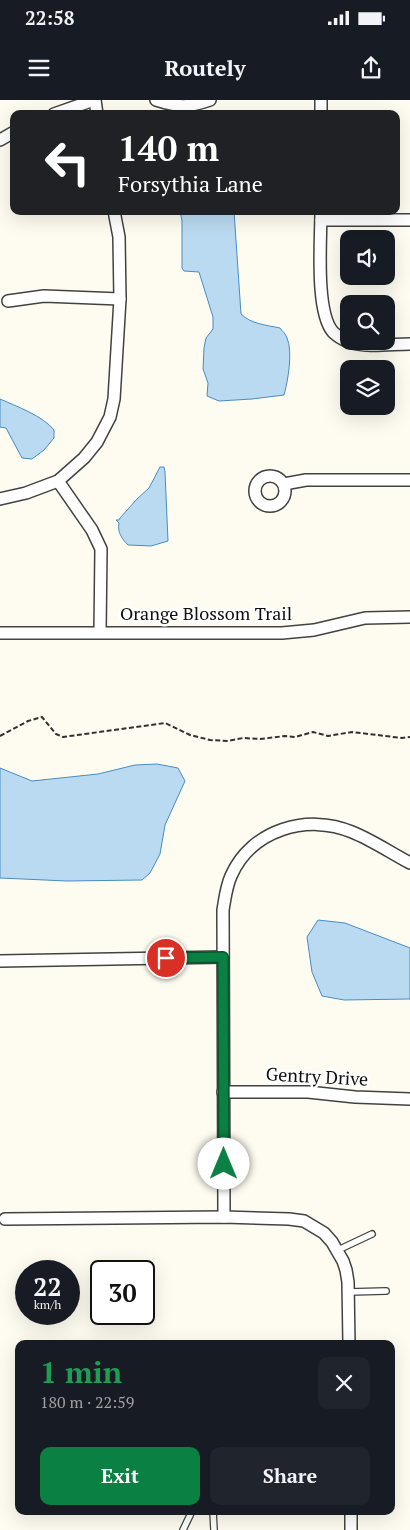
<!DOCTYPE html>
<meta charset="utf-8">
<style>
:root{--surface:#171b24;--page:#20242c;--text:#f1f3f6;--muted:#9ea1a6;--accent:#0b8043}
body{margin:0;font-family:"PT Serif",serif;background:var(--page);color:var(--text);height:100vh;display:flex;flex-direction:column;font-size:19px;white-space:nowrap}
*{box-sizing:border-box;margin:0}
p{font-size:16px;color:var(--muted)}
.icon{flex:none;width:28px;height:28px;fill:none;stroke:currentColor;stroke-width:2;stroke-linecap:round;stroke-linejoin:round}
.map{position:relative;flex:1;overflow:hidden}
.sheet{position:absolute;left:15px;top:1240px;width:380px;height:175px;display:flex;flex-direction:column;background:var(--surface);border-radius:10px;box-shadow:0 5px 20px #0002}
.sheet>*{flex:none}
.banner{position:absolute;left:10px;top:10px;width:390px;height:105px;border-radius:10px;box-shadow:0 5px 20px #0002;background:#202124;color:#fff;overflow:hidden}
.controls{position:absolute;left:340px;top:130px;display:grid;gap:10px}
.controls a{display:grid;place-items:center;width:55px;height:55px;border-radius:10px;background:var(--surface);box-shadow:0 5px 20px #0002;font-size:25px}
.speed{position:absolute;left:15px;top:1160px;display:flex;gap:10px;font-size:25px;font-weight:700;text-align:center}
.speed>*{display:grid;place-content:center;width:65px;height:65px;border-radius:50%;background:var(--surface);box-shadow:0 5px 20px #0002;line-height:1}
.speed small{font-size:12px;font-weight:400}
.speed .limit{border:2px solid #111;border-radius:8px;background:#fff;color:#111}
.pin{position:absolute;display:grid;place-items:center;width:42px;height:42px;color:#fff;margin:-21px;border:2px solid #fff;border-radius:50%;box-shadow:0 1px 5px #0007}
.me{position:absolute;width:55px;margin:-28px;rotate:0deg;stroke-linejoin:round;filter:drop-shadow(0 0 4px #0008)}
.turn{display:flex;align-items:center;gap:18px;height:105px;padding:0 25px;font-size:22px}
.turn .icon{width:65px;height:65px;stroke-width:2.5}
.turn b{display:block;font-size:35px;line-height:42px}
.round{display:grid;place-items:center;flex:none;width:52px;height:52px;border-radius:10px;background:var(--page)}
.overview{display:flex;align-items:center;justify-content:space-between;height:85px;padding:0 25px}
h1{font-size:30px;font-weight:700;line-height:38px;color:#1e9e55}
.button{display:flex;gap:10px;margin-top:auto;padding:10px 25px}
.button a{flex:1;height:58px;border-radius:10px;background:var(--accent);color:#fff;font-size:20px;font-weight:700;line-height:58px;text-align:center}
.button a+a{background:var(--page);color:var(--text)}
.status{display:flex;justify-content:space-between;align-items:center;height:35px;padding:0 25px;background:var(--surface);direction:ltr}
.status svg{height:14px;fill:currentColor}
header{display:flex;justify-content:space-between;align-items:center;height:65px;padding:0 25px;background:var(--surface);font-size:22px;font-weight:700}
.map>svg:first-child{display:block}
.water{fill:#badaf1;stroke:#488cc1}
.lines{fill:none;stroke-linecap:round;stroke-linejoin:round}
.lane-casing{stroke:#424242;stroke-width:8}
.street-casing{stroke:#424242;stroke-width:14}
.path{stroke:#313131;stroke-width:2;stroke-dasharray:5 2.5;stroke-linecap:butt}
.lane{stroke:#fff;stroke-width:5.5}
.street{stroke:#fff;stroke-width:11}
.route-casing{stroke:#07532c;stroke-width:12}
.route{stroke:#0b8043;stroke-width:9}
.labels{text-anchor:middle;stroke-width:5;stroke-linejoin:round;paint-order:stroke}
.street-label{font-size:18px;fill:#0f0f0f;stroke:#fff}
</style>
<div class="status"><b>22:58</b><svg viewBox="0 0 49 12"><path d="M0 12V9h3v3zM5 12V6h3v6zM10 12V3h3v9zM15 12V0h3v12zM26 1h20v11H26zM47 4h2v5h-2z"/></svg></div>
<header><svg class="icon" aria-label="menu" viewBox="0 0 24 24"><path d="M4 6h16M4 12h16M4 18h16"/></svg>Routely<svg class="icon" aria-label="share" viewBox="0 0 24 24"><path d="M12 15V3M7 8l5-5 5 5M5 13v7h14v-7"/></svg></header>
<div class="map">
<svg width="410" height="1430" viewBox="0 0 410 1430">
<rect width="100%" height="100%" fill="#fefcf1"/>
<!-- water -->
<g class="water">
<path d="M180,111h54l7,103c10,10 25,11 39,14 2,3 6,6 7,10 6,13 1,43 -3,57l-32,4 -33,2 -12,-5 1,-13 -5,-14 1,-21 2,-10 7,-9v-12l-14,-45 -15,-1 -2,-3v-47z"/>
<path d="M0,299c16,7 43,17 54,31v8l-10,12 -12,9 -10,-1 -16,-30 -6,-1z"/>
<path d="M160,367h4l1,5 3,69 -17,5 -23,-1c-6,-6 -11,-13 -9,-22l-3,-3h3l1,-2 17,-19 12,-11z"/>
<polygon points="157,664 178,668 185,681 165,725 160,754 150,773 142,780 67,781 0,778 0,668 32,681 98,674 135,665"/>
<polygon points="318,820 345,823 410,848 410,899 344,900 322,896 312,872 307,837"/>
</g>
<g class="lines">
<defs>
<g id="lane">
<polyline points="338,1150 372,1134"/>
<polyline points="348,1192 386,1191"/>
<polyline points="213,1411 214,1430"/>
<polyline points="183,1430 192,1411"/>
</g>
<g id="street">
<polyline points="95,0 97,14"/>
<path d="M156,0c22,7 31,8 54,0"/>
<polyline points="321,0 321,14"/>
<polyline points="54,14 94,0"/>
<polyline points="0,40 14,32"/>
<path d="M321,111c0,27 -6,101 12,121 4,4 11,8 16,10 17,6 43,2 61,2"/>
<polyline points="321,120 410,120"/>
<polyline points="8,201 44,196 120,199"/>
<circle cx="270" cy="391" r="15"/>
<polyline points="58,381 92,430 101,449 100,532"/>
<polyline points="284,384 306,380 410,380"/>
<polyline points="0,399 26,393 58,381 84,358 97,342 110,317 114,299 120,199 119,137 114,111"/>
<polyline points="0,533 282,533 314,530 365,518 410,517"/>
<polyline points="0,861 223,857"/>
<polyline points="223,992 308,992 355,997 410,999"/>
<path d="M224,1117l-1,-307c2,-11 3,-23 8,-34 20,-46 76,-63 121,-44 20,8 39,21 58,31"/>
<polyline points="5,1119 224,1117 289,1119 304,1121 324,1133 332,1142 343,1161 346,1170 348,1182 349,1244"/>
<polyline points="351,1411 351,1430"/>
</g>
</defs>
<!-- lane casing -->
<use href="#lane" class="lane-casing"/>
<!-- street casing -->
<use href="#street" class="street-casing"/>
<!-- path -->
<polyline class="path" points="0,636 28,621 42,617 56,634 63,637 165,623 190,635 210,640 228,641 243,638 260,639 285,636 295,637 313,632 328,636 352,632 402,638 410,637"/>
<!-- lane -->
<use href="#lane" class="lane"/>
<!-- street -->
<use href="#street" class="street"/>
</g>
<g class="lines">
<defs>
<polyline id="route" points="166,858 223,857 224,1064"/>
</defs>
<!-- route casing -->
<use href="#route" class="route-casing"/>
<!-- route -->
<use href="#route" class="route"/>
</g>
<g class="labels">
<!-- street labels -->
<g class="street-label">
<text x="206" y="520">Orange Blossom Trail</text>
<text transform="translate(317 977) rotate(3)" y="6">Gentry Drive</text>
</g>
</g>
</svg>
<div class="controls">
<a><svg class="icon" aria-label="sound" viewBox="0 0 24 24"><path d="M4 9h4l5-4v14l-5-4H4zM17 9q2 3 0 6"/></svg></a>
<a><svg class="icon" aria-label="search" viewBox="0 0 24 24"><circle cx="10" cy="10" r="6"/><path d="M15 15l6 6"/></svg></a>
<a><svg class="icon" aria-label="layers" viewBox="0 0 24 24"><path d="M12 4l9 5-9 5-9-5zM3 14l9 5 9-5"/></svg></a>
</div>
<div class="speed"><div>22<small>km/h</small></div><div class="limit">30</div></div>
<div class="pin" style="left:166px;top:858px;background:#d93025"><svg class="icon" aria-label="arrive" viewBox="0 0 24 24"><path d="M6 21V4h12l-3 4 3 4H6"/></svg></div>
<svg class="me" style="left:224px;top:1064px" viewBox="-20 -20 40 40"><circle r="19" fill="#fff"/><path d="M0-13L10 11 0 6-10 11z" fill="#0b8043"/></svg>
<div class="banner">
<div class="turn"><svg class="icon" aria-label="left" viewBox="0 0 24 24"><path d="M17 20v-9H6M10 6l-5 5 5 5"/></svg><div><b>140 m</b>Forsythia Lane</div></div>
</div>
<section class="sheet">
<div class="overview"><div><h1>1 min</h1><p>180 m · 22:59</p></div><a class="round"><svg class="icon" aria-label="close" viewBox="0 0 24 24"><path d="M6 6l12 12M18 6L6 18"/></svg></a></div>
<div class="button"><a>Exit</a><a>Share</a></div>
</section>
</div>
